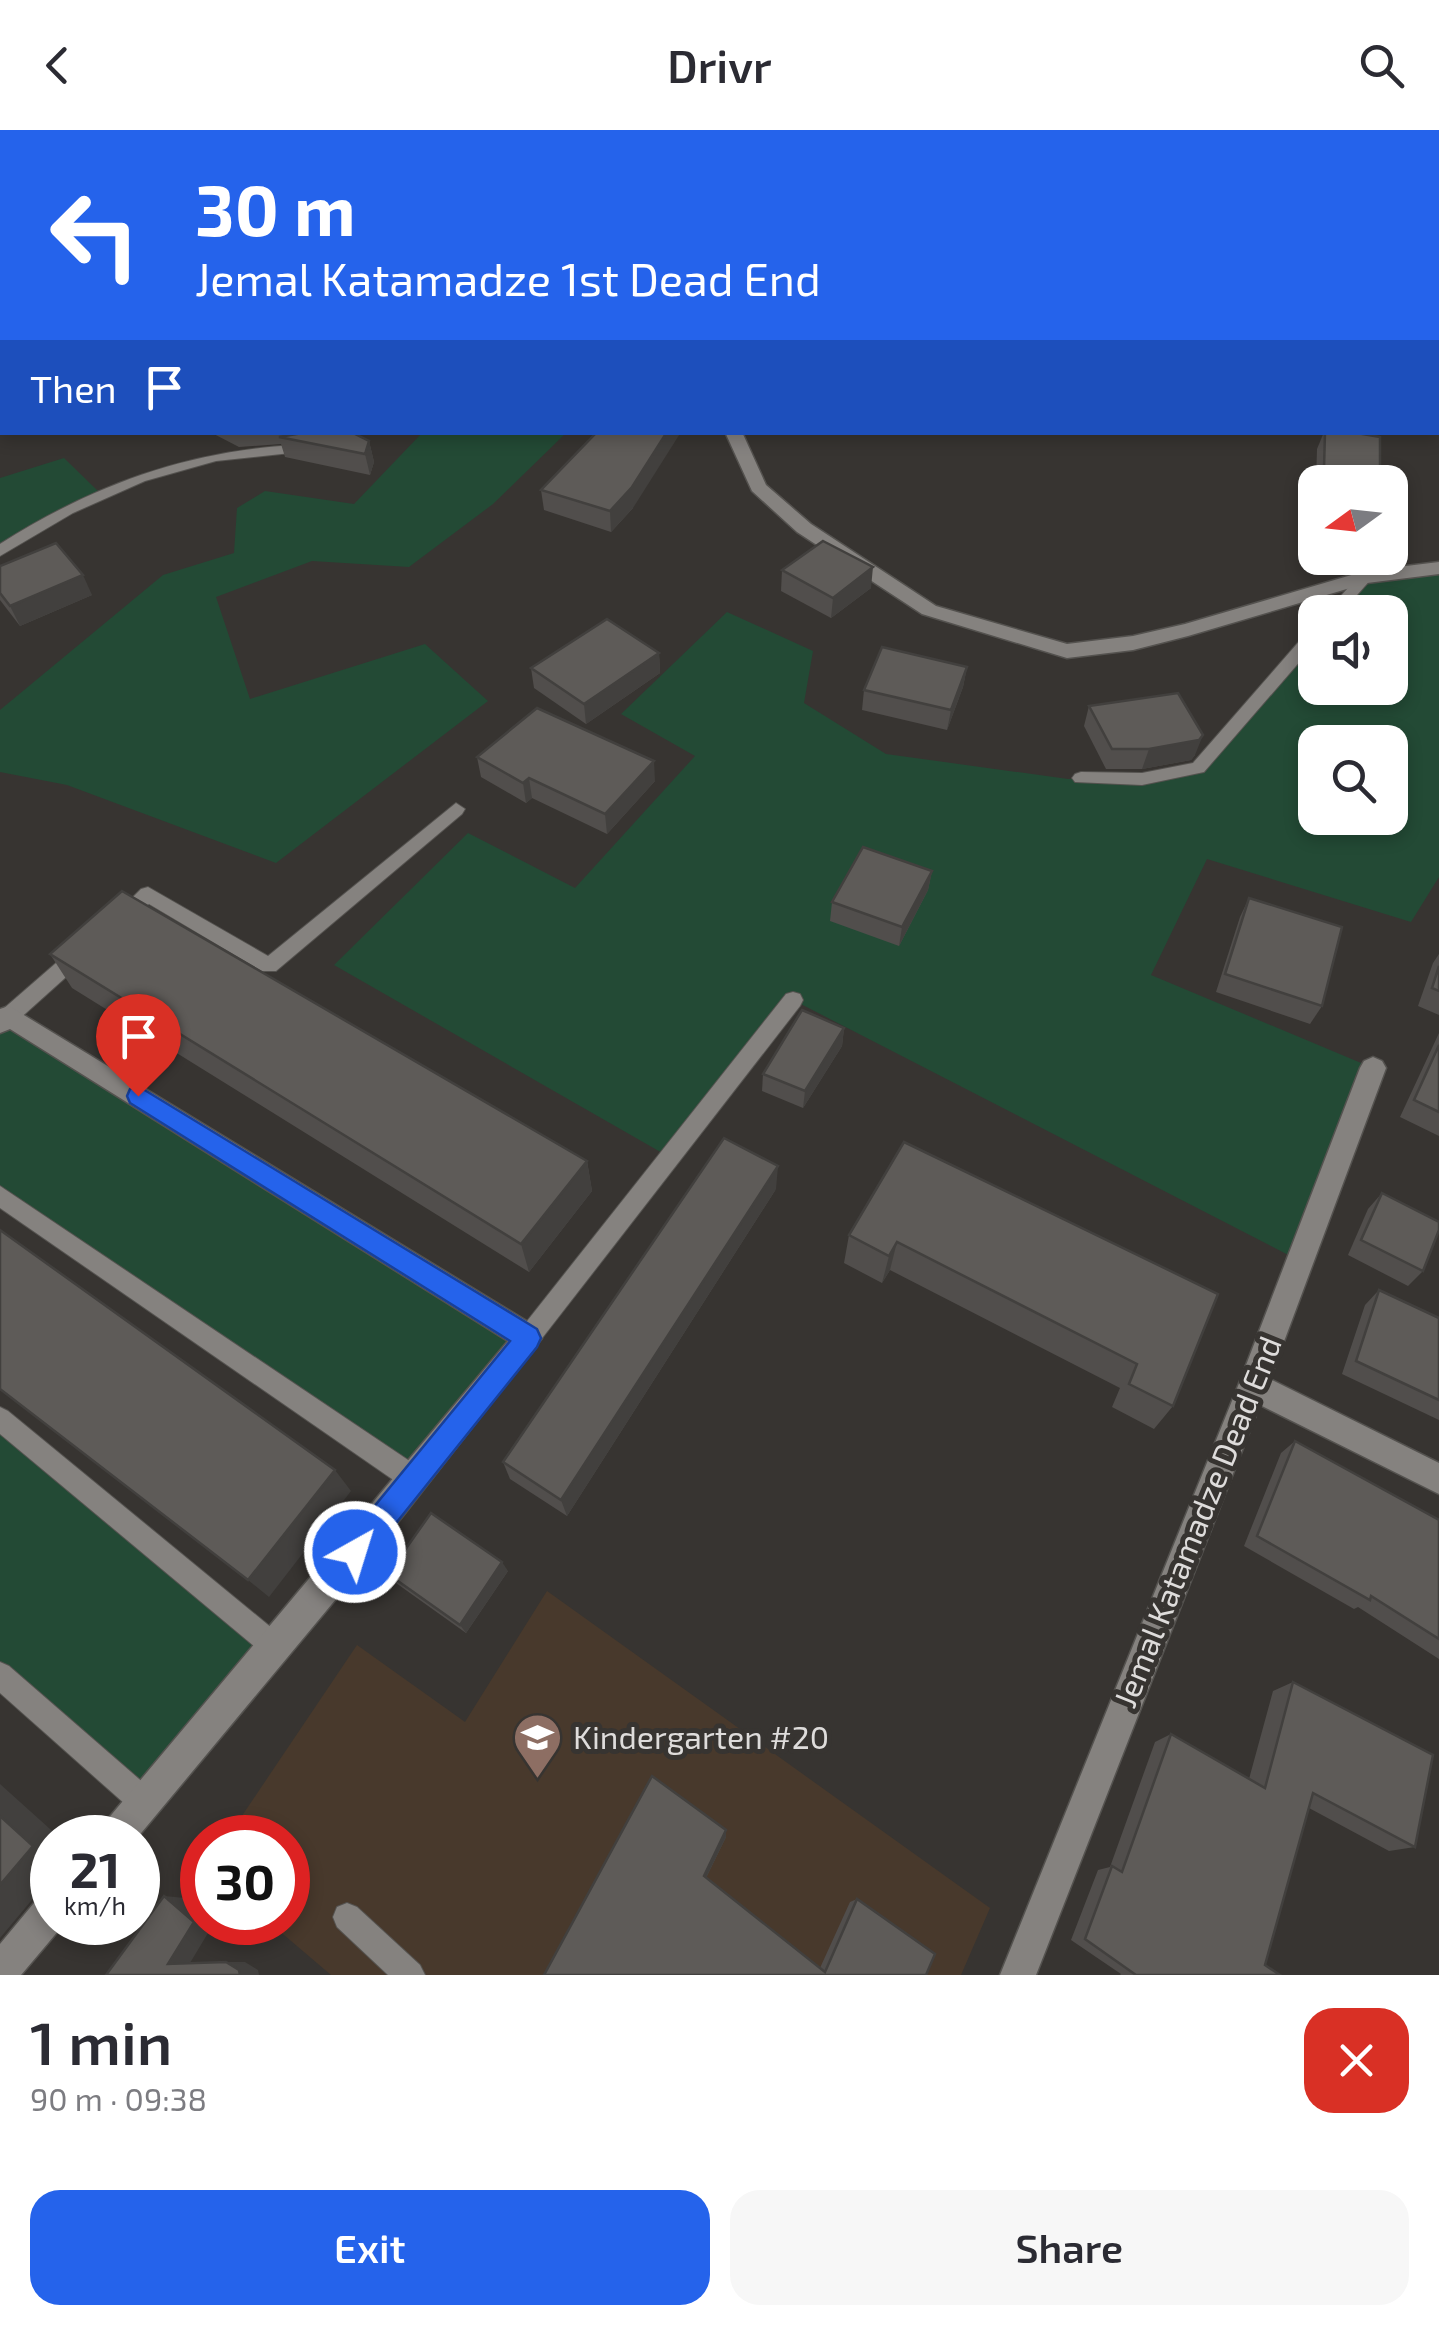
<!DOCTYPE html>
<meta charset="utf-8">
<style>
:root{--surface:#fff;--page:#f7f7f7;--text:#2b2b33;--muted:#7c7c81;--accent:#2563eb}
body{margin:0;font-family:"Exo 2",sans-serif;background:var(--page);color:var(--text);height:100vh;display:flex;flex-direction:column;font-size:38px;white-space:nowrap}
*{box-sizing:border-box;margin:0}
p{font-size:32px;color:var(--muted)}
.icon{flex:none;width:55px;height:55px;fill:none;stroke:currentColor;stroke-width:2;stroke-linecap:round;stroke-linejoin:round}
.map{position:relative;height:1845px;overflow:hidden}
.side{display:flex;flex-direction:column;background:var(--surface);flex:1}
.side>*{flex:none}
.banner{position:absolute;left:0px;top:0px;width:1440px;height:305px;box-shadow:0 5px 15px #0003;background:#2563eb;color:#fff;overflow:hidden}
.needle{width:65px;rotate:255deg}
.buttons{position:absolute;left:1298px;top:335px;display:grid;gap:20px}
.buttons a{display:grid;place-items:center;width:110px;height:110px;border-radius:20px;background:var(--surface);box-shadow:0 5px 15px #0003;font-size:50px}
.speed{position:absolute;left:30px;top:1685px;display:flex;gap:20px;font-size:50px;font-weight:700;text-align:center}
.speed>*{display:grid;place-content:center;width:130px;height:130px;border-radius:50%;background:var(--surface);box-shadow:0 5px 15px #0003;line-height:1}
.speed small{font-size:25px;font-weight:400}
.speed .limit{border:15px solid #d22;background:#fff;color:#111}
.pin{position:absolute;display:grid;place-items:center;width:85px;height:85px;color:#fff;margin:-102px -42px;border-radius:50% 50% 50% 0;rotate:-45deg;box-shadow:0 0 10px #0007}
.pin .icon{rotate:45deg}
.me{position:absolute;width:110px;margin:-55px;rotate:39deg;stroke-linejoin:round;filter:drop-shadow(0 0 8px #0008)}
.turn{display:flex;align-items:center;gap:35px;height:210px;padding:0 30px;font-size:45px}
.turn .icon{width:130px;height:130px;stroke-width:2.5}
.turn b{display:block;font-size:70px;line-height:85px}
.then{display:flex;align-items:center;height:95px;padding:0 30px;background:#0003;gap:20px;font-size:38px}
.round{display:grid;place-items:center;flex:none;width:105px;height:105px;border-radius:30px;background:var(--page)}
.headline{display:flex;align-items:center;justify-content:space-between;height:170px;padding:0 30px}
h1{font-size:60px;font-weight:600;line-height:75px}
.cta{display:flex;gap:20px;margin-top:auto;padding:20px 30px}
.cta a{flex:1;height:115px;border-radius:30px;background:var(--accent);color:#fff;font-size:40px;font-weight:600;line-height:115px;text-align:center}
.cta a+a{background:var(--page);color:var(--text)}
header{display:flex;justify-content:space-between;align-items:center;height:130px;padding:0 30px;background:var(--surface);font-size:45px;font-weight:600}
.map>svg:first-child{display:block}
.education{fill:#48392c}
.green{fill:#234a35;fill-rule:evenodd}
.lines{fill:none;stroke-linecap:round;stroke-linejoin:round}
.lane-casing{stroke:#54524f;stroke-width:2}
.street-casing{stroke:#54524f;stroke-width:3}
.secondary-casing{stroke:#54524f;stroke-width:3}
.path{stroke:#817e7c;stroke-width:4;stroke-dasharray:6 2.5;stroke-linecap:butt}
.lane{fill:#85827f;fill-rule:evenodd}
.street{fill:#85827f;fill-rule:evenodd}
.secondary{fill:#85827f;fill-rule:evenodd}
.wall{fill:#514e4c}
.shaded-wall{fill:#42403e}
.building{fill:#5e5b58;stroke:#42403e;stroke-width:2.5}
.route{fill:#2563eb;stroke:#184099;stroke-width:2.5}
.labels{text-anchor:middle;stroke-width:10;stroke-linejoin:round;paint-order:stroke}
.near-street-label{font-size:32px;fill:#dedcdb;stroke:#373431}
.near-poi-label{font-size:32px;fill:#dedcdb;stroke:#373431;text-anchor:start}
</style>
<header><svg class="icon" aria-label="back" viewBox="0 0 24 24"><path d="M15 5l-7 7 7 7"/></svg>Drivr<svg class="icon" aria-label="search" viewBox="0 0 24 24"><circle cx="10" cy="10" r="6"/><path d="M15 15l6 6"/></svg></header>
<div class="map">
<svg width="1439" height="1845" viewBox="0 0 1439 1845">
<rect width="100%" height="100%" fill="#373431"/>
<!-- education -->
<polygon class="education" points="547,1461 990,1778 961,1845 331,1845 270,1793 288,1792 288,1708 227,1708 357,1515 465,1592"/>
<!-- green -->
<g class="green">
<polygon points="422,303 566,303 493,374 409,437 312,431 216,467 250,569 425,514 488,571 276,733 67,655 0,642 0,580 163,445 234,423 237,378 265,361 354,374"/>
<polygon points="64,328 100,363 0,421 0,348"/>
<path d="M1439,438v309l-28,45 -204,-63 -56,116 222,93 -73,193 -507,-261 -122,158 -337,-193 134,-132 107,55 120,-132 -74,-42 106,-102 86,39 -9,52 82,51 182,25h74l56,-11 117,-134v54h75v-76h-56l31,-35zM1315,612h75v76h-75z"/>
<polygon points="9,886 528,1208 409,1349 0,1067 0,893"/>
<polygon points="0,1289 275,1517 144,1672 0,1545"/>
</g>
<g class="lines">
<defs>
<g id="lane">
<path d="M295,315l5,1v6l-84,9 -71,20 -72,32 -73,43v-12c91,-58 186,-93 295,-99z"/>
<polygon points="1365,442 1373,447 1342,482 1327,482 1360,444"/>
<polygon points="1315,499 1315,514 1204,642 1142,655 1075,652 1072,648 1075,644 1081,642 1142,643 1193,633 1309,500"/>
<polygon points="456,673 465,679 462,684 276,841 262,841 149,774 119,797 110,790 141,759 148,757 268,826"/>
<polygon points="78,818 85,820 88,825 85,830 16,892 2,892 2,880 71,820"/>
<polygon points="793,862 800,864 803,870 800,876 536,1216 528,1219 520,1216 517,1208 520,1200 786,864"/>
<polygon points="0,1056 423,1340 426,1349 423,1358 414,1361 405,1358 0,1078"/>
<polygon points="0,1277 8,1281 284,1508 288,1517 284,1526 275,1530 266,1526 0,1304"/>
<polygon points="0,1532 9,1536 154,1662 158,1672 154,1682 144,1686 134,1682 0,1563"/>
<polygon points="347,1773 357,1777 420,1835 425,1845 388,1845 337,1797 333,1787 337,1777"/>
</g>
<g id="street">
<rect x="1438" y="159" width="1" height="10"/>
<polygon points="9,876 538,1198 542,1208 366,1433 137,1708 97,1708 102,1696 508,1211 10,899 0,903 0,879"/>
<polygon points="1373,927 1382,931 1386,938 1270,1249 1439,1333 1439,1364 1260,1275 1036,1845 1000,1845 1238,1256 1360,938 1364,931"/>
<polygon points="52,1762 52,1792 65,1793 21,1845 0,1845 0,1814 39,1767"/>
</g>
<g id="secondary">
<polygon points="5,0 19,0 21,2 7,2"/>
<polygon points="725,302 742,302 766,355 811,394 936,476 1067,514 1133,506 1185,494 1365,441 1439,432 1439,444 1367,453 1188,506 1133,520 1067,528 922,484 797,402 752,361"/>
</g>
</defs>
<!-- lane casing -->
<use href="#lane" class="lane-casing"/>
<!-- street casing -->
<use href="#street" class="street-casing"/>
<!-- secondary casing -->
<use href="#secondary" class="secondary-casing"/>
<!-- path -->
<polyline class="path" points="160,0 166,2"/>
<!-- lane -->
<use href="#lane" class="lane"/>
<!-- street -->
<use href="#street" class="street"/>
<!-- secondary -->
<use href="#secondary" class="secondary"/>
</g>
<!-- wall -->
<g class="wall">
<polygon points="210,302 351,302 369,311 374,332 370,345 285,327 281,314 239,317"/>
<polygon points="1324,302 1351,302 1380,347 1378,352 1316,352 1317,319"/>
<polygon points="541,360 633,378 611,402 544,380"/>
<polygon points="0,436 92,465 20,496 0,470"/>
<polygon points="782,440 871,458 831,488 781,461"/>
<polygon points="659,523 660,543 586,594 534,558 531,538"/>
<polygon points="967,537 963,557 947,600 862,580 864,560"/>
<polygon points="1089,576 1195,625 1191,630 1142,639 1106,639 1084,596"/>
<polygon points="477,627 655,651 607,704 532,668 526,673 481,647"/>
<polygon points="932,741 928,760 899,816 830,791 832,772"/>
<polygon points="1249,768 1322,876 1310,894 1216,862 1240,787"/>
<polygon points="50,824 587,1031 592,1061 529,1142 72,858"/>
<polygon points="1439,824 1439,885 1418,876 1433,833"/>
<polygon points="844,898 842,916 803,978 762,961 763,944"/>
<polygon points="1439,903 1439,1006 1400,987"/>
<polygon points="776,1059 567,1386 510,1349 503,1332"/>
<polygon points="1382,1063 1423,1141 1408,1156 1348,1125 1368,1079"/>
<polygon points="849,1105 1218,1164 1173,1276 1154,1299 1112,1277 1120,1258 890,1140 882,1153 844,1133"/>
<polygon points="1379,1160 1439,1188 1439,1290 1342,1244 1365,1175"/>
<polygon points="1295,1311 1439,1390 1439,1529 1358,1477 1354,1479 1244,1416 1281,1323"/>
<polygon points="508,1441 466,1503 396,1453 388,1444"/>
<polygon points="1293,1552 1415,1717 1389,1721 1309,1678 1265,1835 1280,1845 1120,1845 1121,1844 1071,1810 1098,1740 1110,1737 1155,1612 1171,1604 1249,1649 1273,1561"/>
<polygon points="726,1700 726,1707 706,1748 820,1838 850,1772 857,1769 926,1845 544,1845"/>
</g>
<!-- shaded-wall -->
<g class="shaded-wall">
<polygon points="667,302 681,302 633,378 611,402 610,381"/>
<polygon points="369,311 374,332 370,345 365,324"/>
<polygon points="873,437 871,458 831,488 833,468"/>
<polygon points="83,445 92,465 20,496 10,476"/>
<polygon points="659,523 660,543 586,594 584,574"/>
<polygon points="967,537 963,557 947,600 951,580"/>
<polygon points="1203,605 1195,625 1191,630 1142,639 1149,619"/>
<polygon points="654,631 655,651 607,704 605,684"/>
<polygon points="529,648 532,668 526,673 523,653"/>
<polygon points="932,741 928,760 899,816 902,797"/>
<polygon points="844,898 842,916 803,978 805,961"/>
<polygon points="587,1031 592,1061 529,1142 521,1114"/>
<polygon points="778,1036 776,1059 567,1386 561,1370"/>
<polygon points="897,1112 890,1140 882,1153 889,1126"/>
<polygon points="335,1340 351,1361 269,1467 248,1450"/>
<polygon points="502,1432 508,1441 466,1503 460,1495"/>
<polygon points="0,1654 60,1708 52,1708 52,1755 49,1759 36,1765 0,1808"/>
<polygon points="726,1700 726,1707 705,1750 704,1746"/>
<polygon points="164,1766 185,1768 202,1783 202,1792 214,1793 190,1833 168,1834"/>
<polygon points="226,1832 245,1832 258,1840 259,1845 240,1845"/>
</g>
<!-- building -->
<g class="building">
<polygon points="567,0 616,0 617,2 568,2"/>
<polygon points="297,302 351,302 369,311 365,324 279,307 297,304"/>
<polygon points="597,302 667,302 632,357 610,381 541,360"/>
<polygon points="1325,302 1351,302 1380,307 1380,347 1324,339"/>
<polygon points="823,411 873,437 833,468 782,440"/>
<polygon points="56,413 83,445 10,476 0,463 0,436"/>
<polygon points="607,489 659,523 584,574 531,538"/>
<polygon points="882,517 967,537 951,580 864,560"/>
<polygon points="1178,563 1203,605 1199,610 1149,619 1112,619 1089,576"/>
<polygon points="537,578 654,631 605,684 529,648 523,653 477,627"/>
<polygon points="863,717 932,741 902,797 832,772"/>
<polygon points="122,761 587,1031 521,1114 50,824"/>
<polygon points="1249,768 1342,797 1322,876 1225,844"/>
<polygon points="1439,836 1439,861 1432,858"/>
<polygon points="802,880 844,898 805,961 763,944"/>
<polygon points="1439,915 1439,982 1414,970"/>
<polygon points="724,1008 778,1036 561,1370 503,1332"/>
<polygon points="904,1012 1218,1164 1173,1276 1129,1254 1137,1234 897,1112 889,1126 849,1105"/>
<polygon points="1382,1063 1439,1092 1439,1100 1423,1141 1361,1110"/>
<polygon points="0,1100 335,1340 248,1450 0,1259"/>
<polygon points="1379,1160 1439,1188 1439,1270 1356,1231"/>
<polygon points="1295,1311 1439,1390 1439,1509 1371,1466 1370,1470 1257,1406"/>
<polygon points="431,1383 502,1432 460,1495 388,1444"/>
<polygon points="1293,1552 1433,1625 1415,1717 1313,1663 1265,1835 1280,1845 1136,1845 1085,1809 1112,1736 1122,1742 1171,1604 1265,1658"/>
<polygon points="652,1646 726,1700 704,1746 825,1842 857,1769 935,1824 926,1845 544,1845"/>
<polygon points="0,1686 33,1716 0,1755"/>
<polygon points="164,1766 194,1792 168,1834 226,1832 239,1840 240,1845 106,1845"/>
</g>
<!-- route -->
<polygon class="route" points="138,956 537,1199 541,1208 537,1217 365,1432 355,1436 345,1432 341,1422 345,1412 510,1211 130,973 127,966 130,959"/>
<!-- icons -->
<defs>
<symbol id="school-pin" viewBox="-11 -11 22 30"><path d="M0 17L-7.5 6A9.5 9.5 0 1 1 7.5 6Z" fill="#8d6e63" stroke="#373431"/><path d="M0-5L7-2L0 1L-7-2ZM-4 1L0 2.5L4 1V4Q0 6-4 4Z" fill="#fff"/></symbol>
</defs>
<g fill-rule="evenodd">
<use href="#school-pin" x="510" y="1580" width="55" height="75"/>
</g>
<g class="labels">
<!-- near-street labels -->
<g class="near-street-label">
<text transform="translate(1198 1392) rotate(-68)" y="11">Jemal Katamadze Dead End</text>
</g>
<!-- near-poi labels -->
<g class="near-poi-label">
<text x="573" y="1619">Kindergarten #20</text>
</g>
</g>
</svg>
<div class="buttons">
<a><svg class="needle" viewBox="-14 -14 28 28"><path d="M0-13l5 13h-10z" fill="#e53935"/><path d="M0 13l5-13h-10z" fill="#7c7c81"/></svg></a>
<a><svg class="icon" aria-label="sound" viewBox="0 0 24 24"><path d="M4 9h4l5-4v14l-5-4H4zM17 9q2 3 0 6"/></svg></a>
<a><svg class="icon" aria-label="search" viewBox="0 0 24 24"><circle cx="10" cy="10" r="6"/><path d="M15 15l6 6"/></svg></a>
</div>
<div class="speed"><div>21<small>km/h</small></div><div class="limit">30</div></div>
<div class="pin" style="left:138px;top:966px;background:#d93025"><svg class="icon" aria-label="arrive" viewBox="0 0 24 24"><path d="M6 21V4h12l-3 4 3 4H6"/></svg></div>
<svg class="me" style="left:355px;top:1422px" viewBox="-20 -20 40 40"><circle r="17" fill="#2563eb" stroke="#fff" stroke-width="3"/><path d="M0-11L8 9 0 5-8 9z" fill="#fff"/></svg>
<div class="banner">
<div class="turn"><svg class="icon" aria-label="left" viewBox="0 0 24 24"><path d="M17 20v-9H6M10 6l-5 5 5 5"/></svg><div><b>30 m</b>Jemal Katamadze 1st Dead End</div></div>
<div class="then">Then<svg class="icon" aria-label="arrive" viewBox="0 0 24 24"><path d="M6 21V4h12l-3 4 3 4H6"/></svg></div>
</div>
</div>
<section class="side">
<div class="headline"><div><h1>1 min</h1><p>90 m · 09:38</p></div><a class="round" style="background:#d93025;color:#fff"><svg class="icon" aria-label="close" viewBox="0 0 24 24"><path d="M6 6l12 12M18 6L6 18"/></svg></a></div>
<div class="cta"><a>Exit</a><a>Share</a></div>
</section>
